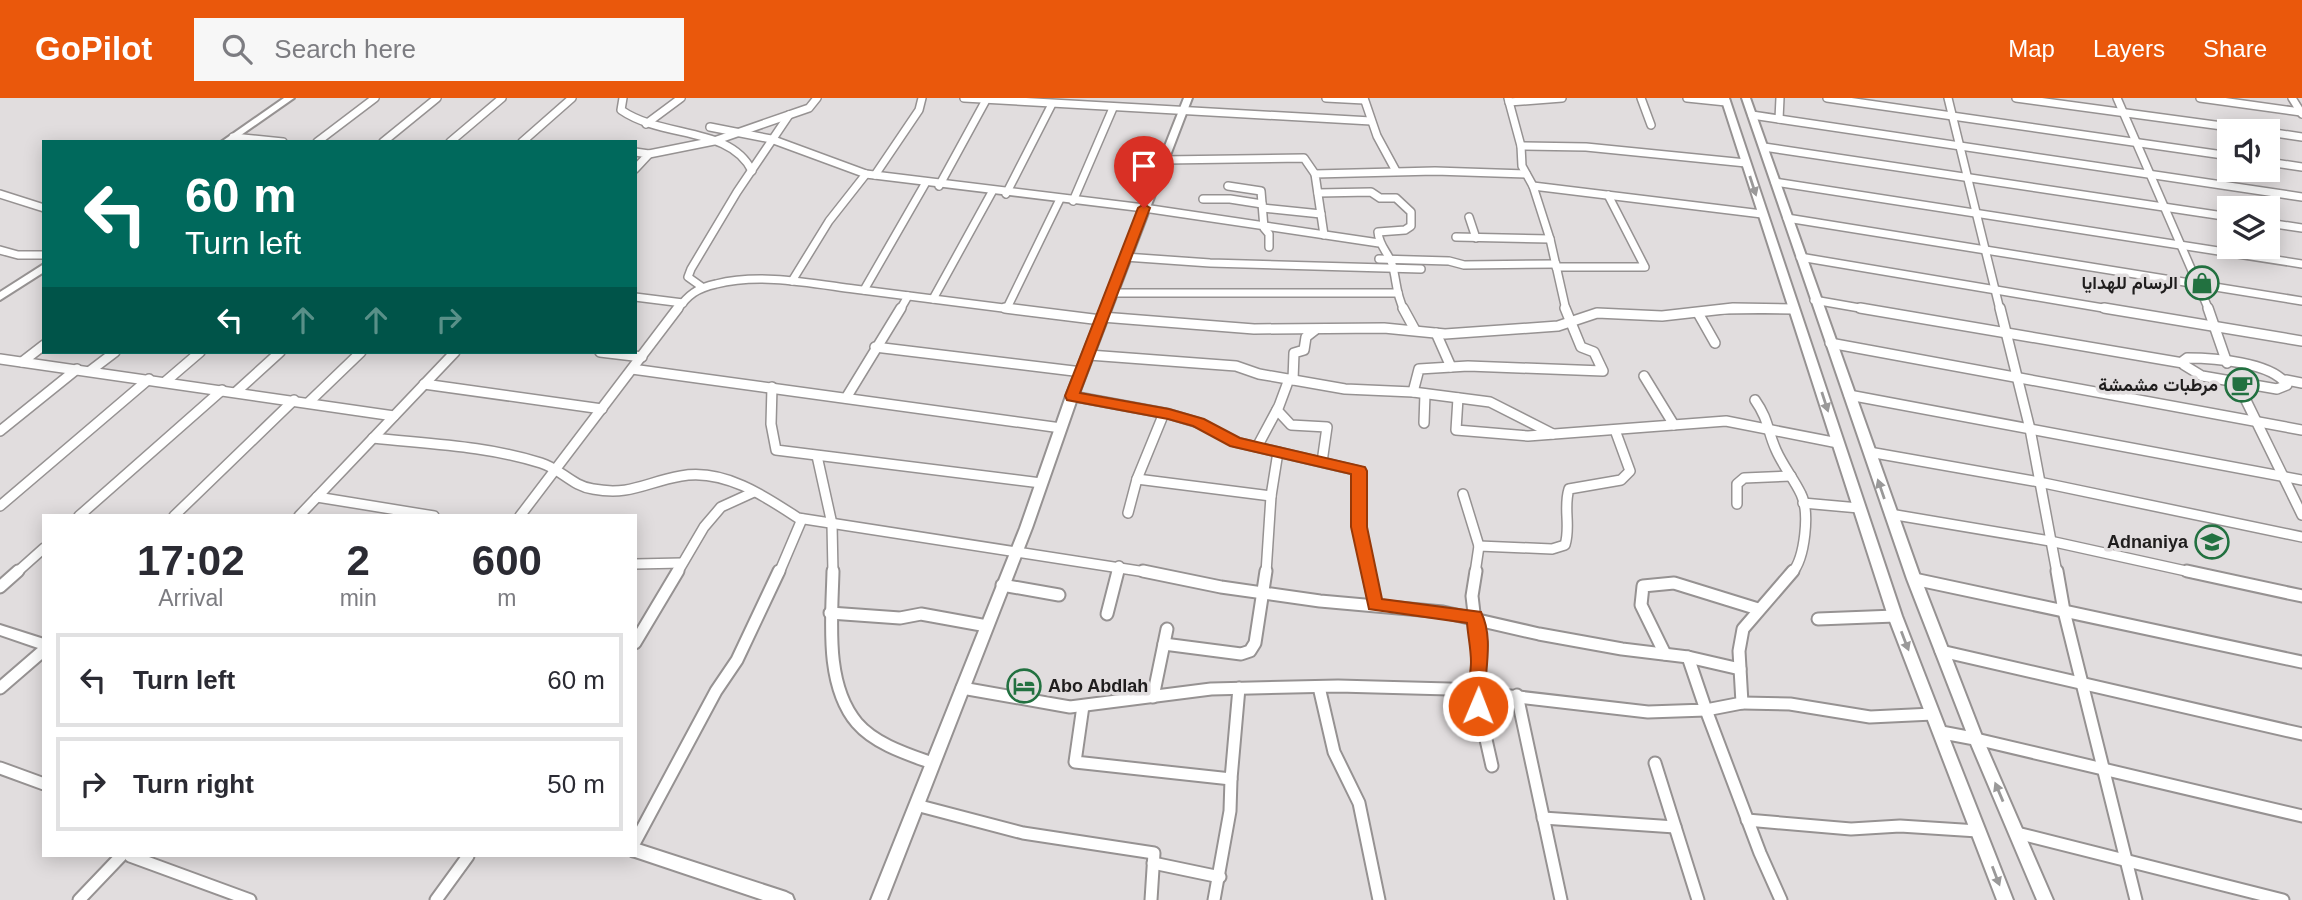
<!DOCTYPE html>
<meta charset="utf-8">
<style>
:root{--surface:#fff;--page:#f7f7f7;--text:#2b2b33;--muted:#7c7c81;--line:#e1e1e2;--accent:#ea580c}
body{margin:0;font-family:Arial,Vazirmatn,sans-serif;background:var(--page);color:var(--text);height:100vh;display:flex;flex-direction:column;font-size:26px;white-space:nowrap}
*{box-sizing:border-box;margin:0}
p{font-size:23px;color:var(--muted)}
.icon{flex:none;width:38px;height:38px;fill:none;stroke:currentColor;stroke-width:2;stroke-linecap:round;stroke-linejoin:round}
.map{position:relative;flex:1;overflow:hidden}
.details{position:absolute;left:42px;top:416px;width:595px;height:343px;display:flex;flex-direction:column;background:var(--surface);border-radius:0px;box-shadow:0 4px 18px #0003}
.details>*{flex:none}
.top-card{position:absolute;left:42px;top:42px;width:595px;height:214px;border-radius:0px;box-shadow:0 4px 18px #0003;background:#00695c;color:#fff;overflow:hidden}
.controls{position:absolute;left:2217px;top:21px;display:grid;gap:14px}
.controls a{display:grid;place-items:center;width:63px;height:63px;border-radius:0px;background:var(--surface);box-shadow:0 4px 18px #0003;font-size:35px}
.pin{position:absolute;display:grid;place-items:center;width:60px;height:60px;color:#fff;margin:-72px -30px;border-radius:50% 50% 50% 0;rotate:-45deg;box-shadow:0 0 7px #0007}
.pin .icon{rotate:45deg}
.me{position:absolute;width:77px;margin:-38px;rotate:1deg;stroke-linejoin:round;filter:drop-shadow(0 0 5px #0008)}
.turn{display:flex;align-items:center;gap:24px;height:147px;padding:0 28px;font-size:32px}
.turn .icon{width:91px;height:91px;stroke-width:2.5}
.turn b{display:block;font-size:49px;line-height:60px}
.lanes{display:flex;align-items:center;height:66px;padding:0 28px;background:#0003;justify-content:center;gap:35px;direction:ltr}
.lanes .off{opacity:.35}
.eta{display:flex;justify-content:space-evenly;align-items:center;height:119px;text-align:center}
.eta b{font-size:42px;font-weight:800;line-height:49px}
ul{padding:0;list-style:none}
li{display:flex;align-items:center;gap:21px;height:94px;margin:0 14px 10px;padding:0 14px;border:4px solid var(--line);border-radius:0px}
li div{flex:1}
li b{display:block;font-size:26px}
li em{font-style:normal}
header{display:flex;align-items:center;gap:42px;box-sizing:border-box;height:98px;padding:0 35px;background:var(--accent);color:#fff}
header strong{font-size:33px}
nav{display:flex;gap:38px;margin-inline-start:auto;font-size:24px}
.search{width:490px;height:63px;background:var(--page);display:flex;align-items:center;gap:18px;box-sizing:border-box;padding:0 24px;border-radius:0px;color:var(--muted);font-size:26px}
.map>svg:first-child{display:block}
.lines{fill:none;stroke-linecap:round;stroke-linejoin:round}
.minor-far2-casing{stroke:#969292;stroke-width:10}
.minor-far1-casing{stroke:#969292;stroke-width:12}
.minor-casing{stroke:#969292;stroke-width:15}
.tertiary-casing{stroke:#969292;stroke-width:4}
.minor-far2{stroke:#fff;stroke-width:7}
.minor-far1{stroke:#fff;stroke-width:9}
.minor{stroke:#fff;stroke-width:11}
.tertiary{fill:#fff;fill-rule:evenodd}
.oneway{fill:#9a9999}
.route{fill:#ea580c;stroke:#983908;stroke-width:2}
.labels{text-anchor:middle;stroke-width:7;stroke-linejoin:round;paint-order:stroke}
.poi-label{font-size:18px;font-weight:bold;fill:#1f1d1d;stroke:#e1ddde;text-anchor:end}
</style>
<header>
<strong>GoPilot</strong>
<div class="search"><svg class="icon" aria-label="search" viewBox="0 0 24 24"><circle cx="10" cy="10" r="6"/><path d="M15 15l6 6"/></svg>Search here</div>
<nav><a>Map</a><a>Layers</a><a>Share</a></nav>
</header>
<div class="map">
<svg width="2302" height="802" viewBox="0 0 2302 802">
<rect width="100%" height="100%" fill="#e1ddde"/>
<g class="lines">
<defs>
<g id="minor-far2">
<path d="M623,0l-2,12c42,29 109,16 131,61"/>
<polyline points="964,0 1371,23"/>
<polyline points="1326,0 1364,2"/>
<polyline points="1364,0 1377,38 1396,73"/>
<polyline points="1508,0 1521,48 1522,68 1533,88 1550,141 1566,212"/>
<polyline points="1641,0 1651,27"/>
<polyline points="1687,0 1726,4"/>
<polyline points="1827,0 2230,58"/>
<polyline points="1948,0 2000,212"/>
<polyline points="2016,0 2259,33"/>
<polyline points="2117,0 2209,212"/>
<polyline points="2200,0 2301,14"/>
<polyline points="2292,0 2302,16"/>
<polyline points="1509,4 1562,0"/>
<polyline points="1752,17 2302,99"/>
<polyline points="1779,21 1780,0"/>
<polyline points="646,26 681,0"/>
<polyline points="710,29 771,41 866,76 1144,110 1379,145"/>
<polyline points="2268,34 2302,39"/>
<polyline points="233,39 283,44"/>
<polyline points="317,44 375,0"/>
<polyline points="383,44 437,0"/>
<polyline points="450,44 502,0"/>
<polyline points="522,44 572,0"/>
<polyline points="1521,48 1586,49 1746,65"/>
<polyline points="1764,49 2230,119"/>
<polyline points="635,54 649,56 635,71"/>
<polyline points="649,56 714,43 809,10 817,0"/>
<polyline points="1164,62 1304,60 1315,76"/>
<polyline points="2268,64 2302,69"/>
<polyline points="875,77 919,12 922,0"/>
<polyline points="1775,84 2302,166"/>
<polyline points="939,88 986,2"/>
<polyline points="1228,88 1261,93 1264,130 1269,136 1269,149"/>
<polyline points="1533,88 1762,116"/>
<path d="M1318,95l53,-1 9,6h16l15,14v14l-6,4 -27,2c1,14 10,20 14,32 5,16 3,28 12,46"/>
<polyline points="0,96 44,110"/>
<polyline points="1006,96 1052,6"/>
<polyline points="1203,101 1230,101 1262,106"/>
<polyline points="1073,103 1113,10"/>
<polyline points="1263,110 1321,116"/>
<polyline points="1469,119 1476,140"/>
<polyline points="1787,120 2302,203"/>
<polyline points="2268,125 2302,130"/>
<polyline points="1324,137 1315,76 1435,73 1526,76"/>
<polyline points="1456,139 1550,141"/>
<polyline points="0,152 18,157 44,157"/>
<polyline points="1125,159 1210,165 1421,171"/>
<polyline points="1800,159 2115,212"/>
<polyline points="1379,161 1449,163 1464,167 1556,166"/>
<polyline points="1556,169 1645,169 1608,97"/>
<polyline points="792,183 829,123 866,76"/>
<polyline points="702,189 688,179 691,171 737,94 789,17"/>
<polyline points="864,192 925,86"/>
<polyline points="1111,195 1398,195"/>
<polyline points="635,199 683,205"/>
<polyline points="933,201 992,94"/>
<polyline points="1814,202 1871,212"/>
<polyline points="1007,210 1060,101"/>
<path d="M677,212c11,-15 20,-22 39,-26 44,-11 93,-1 138,5 55,7 110,14 165,21"/>
<polyline points="900,212 908,198"/>
<polyline points="1718,212 1794,211"/>
</g>
<g id="minor-far1">
<polyline points="1005,210 1101,222"/>
<polyline points="1403,210 1415,232"/>
<polyline points="1860,210 2183,265"/>
<polyline points="2000,210 2030,331 2057,475"/>
<polyline points="2104,210 2302,243"/>
<polyline points="2208,210 2227,265"/>
<polyline points="1698,215 1715,245"/>
<polyline points="1102,219 1254,231 1384,230 1445,236 1558,228 1597,215 1662,218 1733,210 1794,211"/>
<polyline points="1436,235 1451,269"/>
<polyline points="1830,245 2302,332"/>
<polyline points="875,249 1082,274"/>
<polyline points="600,254 642,259"/>
<polyline points="1089,257 1236,268 1259,276 1345,291 1413,294 1490,304 1553,336"/>
<path d="M2187,260c26,0 85,4 100,27l-10,4 -75,-13 -18,-11 -1,-4z"/>
<polyline points="0,261 394,318"/>
<polyline points="22,264 44,247"/>
<polyline points="632,271 1061,330"/>
<polyline points="90,273 115,254"/>
<polyline points="1644,278 1674,327"/>
<polyline points="1293,282 1294,255 1304,252 1306,239 1315,232"/>
<polyline points="2286,282 2302,285"/>
<polyline points="165,284 200,254"/>
<polyline points="2237,284 2302,417"/>
<polyline points="424,286 602,311"/>
<polyline points="772,289 771,326 776,352 1041,385"/>
<polyline points="236,294 280,254"/>
<polyline points="1413,294 1419,271 1468,268 1603,273 1594,254 1581,249 1565,210"/>
<polyline points="1849,297 2302,382"/>
<polyline points="1072,298 1169,316 1199,325 1235,344 1359,373 1359,429 1368,475"/>
<polyline points="846,300 901,210"/>
<polyline points="1458,300 1456,332 1528,338 1726,323 1838,345"/>
<path d="M1755,302c14,20 12,30 21,50 7,16 18,29 25,44 9,18 4,64 -9,79"/>
<polyline points="308,305 361,254"/>
<polyline points="1277,312 1291,327 1327,329 1322,364"/>
<polyline points="1164,315 1137,381 1271,398 1278,354"/>
<polyline points="1424,325 1425,296"/>
<polyline points="0,333 77,271"/>
<path d="M373,340c56,6 115,8 168,25 20,6 31,23 52,26 38,7 53,-7 88,-13 42,-8 84,20 117,42l354,55"/>
<polyline points="1257,349 1279,308 1289,281"/>
<polyline points="1869,354 2039,384 2302,439"/>
<polyline points="817,358 832,426 833,475"/>
<polyline points="1463,396 1479,448"/>
<polyline points="317,399 434,418"/>
<polyline points="1803,405 1859,410"/>
<polyline points="1737,406 1737,386 1744,380 1791,378"/>
<polyline points="0,408 149,281"/>
<polyline points="1128,415 1137,381"/>
<polyline points="1890,416 2050,443 2195,475"/>
<polyline points="79,418 222,292"/>
<polyline points="174,418 294,302"/>
<polyline points="299,418 455,254"/>
<polyline points="520,418 678,210"/>
<polyline points="635,466 682,465"/>
<polyline points="16,475 44,450"/>
<polyline points="677,475 704,429 721,409 754,394"/>
<polyline points="779,475 802,421"/>
<polyline points="1117,475 1119,468"/>
<polyline points="1266,475 1271,398"/>
<path d="M1475,475l4,-27 73,3 13,-4c6,-19 -2,-37 4,-56l52,-9 9,-9 -15,-41"/>
</g>
<g id="minor">
<path d="M833,473c-1,47 -9,113 24,152 18,21 50,31 75,40"/>
<polyline points="1143,473 1221,489 1320,503 1443,514 1539,536 1622,551 1688,559 1740,571"/>
<polyline points="1368,473 1375,507"/>
<polyline points="1476,473 1472,498 1480,566 1475,593 1492,668"/>
<polyline points="2057,473 2064,513 2136,802"/>
<polyline points="2187,473 2302,498"/>
<polyline points="1914,481 2302,564"/>
<polyline points="1002,487 1059,497"/>
<polyline points="0,489 18,473"/>
<polyline points="830,515 900,520 921,516 987,528"/>
<polyline points="1107,516 1118,473"/>
<polyline points="1818,521 1895,518"/>
<polyline points="635,545 678,473"/>
<polyline points="1164,546 1241,556 1250,553 1255,545 1266,473"/>
<polyline points="1941,553 2302,636"/>
<polyline points="1665,556 1641,507 1643,488 1674,485 1758,511"/>
<polyline points="1319,589 1334,654 1359,705 1379,802"/>
<polyline points="0,590 44,552"/>
<polyline points="962,590 1070,609 1211,591 1338,588 1449,591 1648,614 1706,612 1688,559"/>
<polyline points="1517,597 1561,802"/>
<polyline points="1153,599 1167,531"/>
<polyline points="1742,605 1790,606 1870,619 1933,616"/>
<polyline points="1083,608 1075,664 1231,681 1239,590"/>
<polyline points="1976,641 2302,718"/>
<polyline points="1655,665 1698,802"/>
<polyline points="0,670 44,686"/>
<polyline points="916,707 1023,735 1154,755 1151,802"/>
<polyline points="1543,720 1675,729"/>
<polyline points="1747,722 1851,731 1900,728 1978,733"/>
<polyline points="2017,735 2283,802"/>
<polyline points="635,744 716,593 737,562 779,473"/>
<polyline points="130,758 250,802"/>
<polyline points="1153,765 1220,779"/>
<polyline points="79,802 121,758"/>
<polyline points="436,802 468,758"/>
<polyline points="1214,802 1230,713 1231,681"/>
<polyline points="1781,802 1760,755 1706,612 1742,605 1739,553 1743,531 1793,473"/>
</g>
<g id="tertiary">
<polygon points="284,0 294,0 231,44 221,44"/>
<polygon points="1184,0 1192,0 1078,298 1032,430 887,802 871,802 1020,430 1066,298"/>
<polygon points="1721,0 1729,0 1902,518 1945,629 1966,633 1907,481 1742,0 1750,0 1921,481 1983,641 2053,802 2037,802 1971,646 1950,642 2013,802 1997,802 1888,518"/>
<polygon points="44,166 44,174 0,202 0,194"/>
<polygon points="0,527 44,541 44,552 0,537"/>
<polygon points="635,745 786,794 792,797 794,802 763,802 635,759 631,758 635,758"/>
</g>
</defs>
<!-- minor-far2 casing -->
<use href="#minor-far2" class="minor-far2-casing"/>
<!-- minor-far1 casing -->
<use href="#minor-far1" class="minor-far1-casing"/>
<!-- minor casing -->
<use href="#minor" class="minor-casing"/>
<!-- tertiary casing -->
<use href="#tertiary" class="tertiary-casing"/>
<!-- minor-far2 -->
<use href="#minor-far2" class="minor-far2"/>
<!-- minor-far1 -->
<use href="#minor-far1" class="minor-far1"/>
<!-- minor -->
<use href="#minor" class="minor"/>
<!-- tertiary -->
<use href="#tertiary" class="tertiary"/>
</g>
<!-- one-way arrows -->
<defs><path id="oneway-solid" d="M-6-.8H1V-3.2L6.5 0L1 3.2V.8H-6Z" transform="scale(1.75)"/></defs>
<g class="oneway">
<use href="#oneway-solid" transform="translate(1753 88) rotate(72)"/>
<use href="#oneway-solid" transform="translate(1825 304) rotate(72)"/>
<use href="#oneway-solid" transform="translate(1881 391) rotate(-109)"/>
<use href="#oneway-solid" transform="translate(1905 543) rotate(69)"/>
<use href="#oneway-solid" transform="translate(1999 694) rotate(-113)"/>
<use href="#oneway-solid" transform="translate(1996 778) rotate(69)"/>
</g>
<!-- route -->
<path class="route" d="M1144,106l6,4 -70,185 89,16 35,10 36,19 125,29 2,4v56l15,72 99,13c12,24 5,53 4,78 0,8 3,14 -1,22l-6,2 -7,-2c-8,-18 0,-32 0,-50 0,-13 -3,-26 -4,-39l-98,-14 -18,-82v-53l-121,-28 -37,-20 -25,-7 -101,-19 -2,-4 73,-188z"/>
<!-- icons -->
<defs>
<symbol id="shop-ring" viewBox="-11 -11 22 22"><circle r="9.5" fill="#e1ddde" stroke="#227140" stroke-width="1.5"/><path d="M-5-2.5h2.3a2.7 3.5 0 0 1 5.4 0H5L5.5 6h-11ZM-1.5-2.5h3a1.5 2.3 0 0 0-3 0Z" fill="#227140"/></symbol>
<symbol id="cafe-ring" viewBox="-11 -11 22 22"><circle r="9.5" fill="#e1ddde" stroke="#227140" stroke-width="1.5"/><path d="M-5.5-4.5H6V0H3Q3 3.5 0 3.5H-2.5Q-5.5 3.5-5.5 0ZM3-3.2v2h1.7v-2ZM-6 4.5H4V6H-6Z" fill="#227140"/></symbol>
<symbol id="school-ring" viewBox="-11 -11 22 22"><circle r="9.5" fill="#e1ddde" stroke="#227140" stroke-width="1.5"/><path d="M0-5L7-2L0 1L-7-2ZM-4 1L0 2.5L4 1V4Q0 6-4 4Z" fill="#227140"/></symbol>
<symbol id="hotel-ring" viewBox="-11 -11 22 22"><circle r="9.5" fill="#e1ddde" stroke="#227140" stroke-width="1.5"/><path d="M-6-4.5h1.5V1H6V5H4.5V3h-9V5H-6ZM-4 0a1.8 1.8 0 1 1 3.6 0ZM.5 0V-2.5h3Q6-2.5 6 0Z" fill="#227140"/></symbol>
</defs>
<g fill-rule="evenodd">
<use href="#shop-ring" x="2183" y="166" width="38" height="38"/>
<use href="#cafe-ring" x="2223" y="268" width="38" height="38"/>
<use href="#school-ring" x="2193" y="425" width="38" height="38"/>
<use href="#hotel-ring" x="1005" y="569" width="38" height="38"/>
</g>
<g class="labels">
<!-- poi labels -->
<g class="poi-label">
<text x="2178" y="191">الرسام للهدايا</text>
<text x="2218" y="293">مرطبات مشمشة</text>
<text x="2188" y="450">Adnaniya</text>
<text x="1048" y="594" text-anchor="start">Abo Abdlah</text>
</g>
</g>
</svg>
<div class="controls">
<a><svg class="icon" aria-label="sound" viewBox="0 0 24 24"><path d="M4 9h4l5-4v14l-5-4H4zM17 9q2 3 0 6"/></svg></a>
<a><svg class="icon" aria-label="layers" viewBox="0 0 24 24"><path d="M12 4l9 5-9 5-9-5zM3 14l9 5 9-5"/></svg></a>
</div>
<div class="pin" style="left:1144px;top:110px;background:#d93025"><svg class="icon" aria-label="arrive" viewBox="0 0 24 24"><path d="M6 21V4h12l-3 4 3 4H6"/></svg></div>
<svg class="me" style="left:1478px;top:608px" viewBox="-20 -20 40 40"><circle r="17" fill="#ea580c" stroke="#fff" stroke-width="3"/><path d="M0-11L8 9 0 5-8 9z" fill="#fff"/></svg>
<div class="top-card">
<div class="turn"><svg class="icon" aria-label="left" viewBox="0 0 24 24"><path d="M17 20v-9H6M10 6l-5 5 5 5"/></svg><div><b>60 m</b>Turn left</div></div>
<div class="lanes"><svg class="icon" aria-label="left" viewBox="0 0 24 24"><path d="M17 20v-9H6M10 6l-5 5 5 5"/></svg><svg class="icon off" aria-label="ahead" viewBox="0 0 24 24"><path d="M12 20V5M6 11l6-6 6 6"/></svg><svg class="icon off" aria-label="ahead" viewBox="0 0 24 24"><path d="M12 20V5M6 11l6-6 6 6"/></svg><svg class="icon off" aria-label="right" viewBox="0 0 24 24"><path d="M7 20v-9h11M14 6l5 5-5 5"/></svg></div>
</div>
<section class="details">
<div class="eta">
<div><b>17:02</b><p>Arrival</p></div>
<div><b>2</b><p>min</p></div>
<div><b>600</b><p>m</p></div>
</div>
<ul>
<li><svg class="icon" aria-label="left" viewBox="0 0 24 24"><path d="M17 20v-9H6M10 6l-5 5 5 5"/></svg><div><b>Turn left</b></div><em>60 m</em></li>
<li><svg class="icon" aria-label="right" viewBox="0 0 24 24"><path d="M7 20v-9h11M14 6l5 5-5 5"/></svg><div><b>Turn right</b></div><em>50 m</em></li>
</ul>
</section>
</div>
